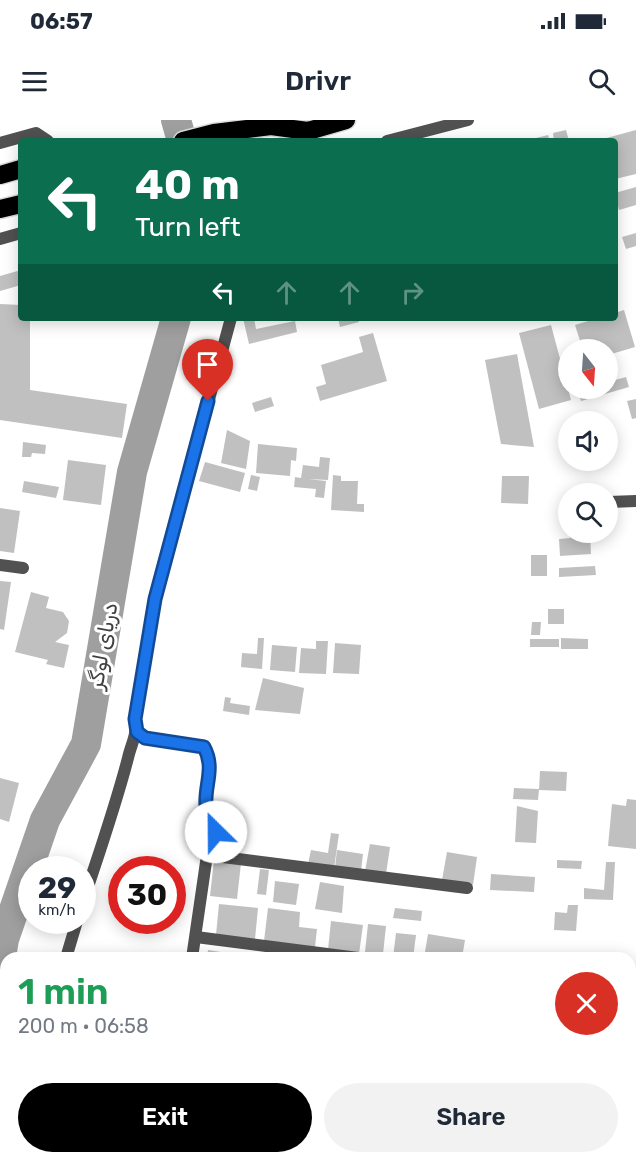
<!DOCTYPE html>
<meta charset="utf-8">
<style>
:root{--surface:#fff;--page:#f2f2f3;--text:#1f2937;--muted:#747a83;--accent:#000}
body{margin:0;font-family:Rubik,Vazirmatn,sans-serif;background:var(--page);color:var(--text);height:100vh;display:flex;flex-direction:column;font-size:22px;white-space:nowrap}
*{box-sizing:border-box;margin:0}
p{font-size:20px;color:var(--muted)}
.icon{flex:none;width:33px;height:33px;fill:none;stroke:currentColor;stroke-width:2;stroke-linecap:round;stroke-linejoin:round}
.map{position:relative;flex:1;overflow:hidden}
.panel{position:absolute;left:0px;top:832px;width:636px;height:212px;display:flex;flex-direction:column;background:var(--surface);border-radius:18px 18px 0 0;box-shadow:0 3px 15px #0003}
.panel>*{flex:none}
.hud{position:absolute;left:18px;top:18px;width:600px;height:183px;border-radius:6px;box-shadow:0 3px 15px #0003;background:#0b6e4f;color:#fff;overflow:hidden}
.needle{width:39px;rotate:163deg}
.buttons{position:absolute;left:558px;top:219px;display:grid;gap:12px}
.buttons a{display:grid;place-items:center;width:60px;height:60px;border-radius:50%;background:var(--surface);box-shadow:0 3px 15px #0003;font-size:30px}
.speed{position:absolute;left:18px;top:736px;display:flex;gap:12px;font-size:30px;font-weight:700;text-align:center}
.speed>*{display:grid;place-content:center;width:78px;height:78px;border-radius:50%;background:var(--surface);box-shadow:0 3px 15px #0003;line-height:1}
.speed small{font-size:15px;font-weight:400}
.speed .limit{border:9px solid #d22;background:#fff;color:#111}
.pin{position:absolute;display:grid;place-items:center;width:51px;height:51px;color:#fff;margin:-62px -26px;border-radius:50% 50% 50% 0;rotate:-45deg;box-shadow:0 0 6px #0007}
.pin .icon{rotate:45deg}
.me{position:absolute;width:66px;margin:-33px;rotate:337deg;stroke-linejoin:round;filter:drop-shadow(0 0 4px #0008)}
.turn{display:flex;align-items:center;gap:21px;height:126px;padding:0 18px;font-size:27px}
.turn .icon{width:78px;height:78px;stroke-width:2.5}
.turn b{display:block;font-size:42px;line-height:51px}
.lanes{display:flex;align-items:center;height:57px;padding:0 18px;background:#0003;justify-content:center;gap:30px;direction:ltr}
.lanes .off{opacity:.35}
.round{display:grid;place-items:center;flex:none;width:63px;height:63px;border-radius:32px;background:var(--page)}
.summary{display:flex;align-items:center;justify-content:space-between;height:102px;padding:0 18px}
h1{font-size:36px;font-weight:600;line-height:45px;color:#1e9e55}
.action{display:flex;gap:12px;margin-top:auto;padding:12px 18px}
.action a{flex:1;height:69px;border-radius:36px;background:var(--accent);color:#fff;font-size:24px;font-weight:600;line-height:69px;text-align:center}
.action a+a{background:var(--page);color:var(--text)}
.status{display:flex;justify-content:space-between;align-items:center;height:42px;padding:0 30px;background:var(--surface);direction:ltr}
.status svg{height:16px;fill:currentColor}
header{display:flex;justify-content:space-between;align-items:center;height:78px;padding:0 18px;background:var(--surface);font-size:27px;font-weight:600}
.map>svg:first-child{display:block}
.lines{fill:none;stroke-linecap:round;stroke-linejoin:round}
.river{stroke:#9f9f9f;stroke-width:30}
.building{fill:#c0c0c0}
.highway-casing{stroke:#dbdbdb;stroke-width:21}
.street{stroke:#515151;stroke-width:12}
.highway{stroke:#000;stroke-width:18}
.route-casing{stroke:#114b97;stroke-width:15}
.route{stroke:#1a73e8;stroke-width:10}
.labels{text-anchor:middle;stroke-width:6;stroke-linejoin:round;paint-order:stroke}
.water-label{font-size:21px;font-style:italic;fill:#404040;stroke:#fff}
</style>
<div class="status"><b>06:57</b><svg viewBox="0 0 49 12"><path d="M0 12V9h3v3zM5 12V6h3v6zM10 12V3h3v9zM15 12V0h3v12zM26 1h20v11H26zM47 4h2v5h-2z"/></svg></div>
<header><svg class="icon" aria-label="menu" viewBox="0 0 24 24"><path d="M4 6h16M4 12h16M4 18h16"/></svg>Drivr<svg class="icon" aria-label="search" viewBox="0 0 24 24"><circle cx="10" cy="10" r="6"/><path d="M15 15l6 6"/></svg></header>
<div class="map">
<svg width="636" height="1043" viewBox="0 0 636 1043">
<rect width="100%" height="100%" fill="#fff"/>
<g class="lines">
<!-- river -->
<g class="river">
<polyline points="176,0 182,21"/>
<polyline points="0,844 4,819 45,700 86,624 132,352 176,198"/>
</g>
</g>
<!-- building -->
<g class="building">
<polygon points="566,10 569,21 554,21 553,13"/>
<polygon points="636,10 636,54 615,59 615,21 599,20"/>
<polygon points="548,15 550,21 528,21 528,20"/>
<polygon points="636,67 636,85 619,90 615,73"/>
<polygon points="636,113 636,126 626,129 622,117"/>
<polygon points="21,150 21,165 0,171 0,156"/>
<polygon points="0,184 21,185 21,198 30,198 30,270 127,284 122,318 0,300"/>
<polygon points="624,190 635,227 608,235 608,230 583,230 575,205 598,198 615,198 615,193"/>
<polygon points="243,198 254,198 256,209 295,201 297,212 249,224"/>
<polygon points="338,198 358,198 359,202 340,207"/>
<polygon points="551,205 571,280 539,289 519,213"/>
<polygon points="373,213 387,261 320,281 316,267 326,264 321,245 363,232 359,217"/>
<polygon points="517,234 534,327 501,324 485,240"/>
<polygon points="626,257 629,267 581,281 577,268 608,268 608,262"/>
<polygon points="271,277 274,286 255,292 252,283"/>
<polygon points="636,279 636,298 632,299 627,281"/>
<polygon points="227,310 250,321 246,349 221,343"/>
<polygon points="23,322 46,325 45,334 32,333 31,337 22,337"/>
<polygon points="258,324 297,328 296,341 291,340 290,356 256,353"/>
<polygon points="320,337 330,338 328,360 308,359 326,361 324,378 315,377 316,369 294,367 295,357 301,358 303,345 319,347"/>
<polygon points="68,340 106,345 101,385 63,380"/>
<polygon points="205,342 245,353 240,372 199,361"/>
<polygon points="251,355 260,357 257,371 248,369"/>
<polygon points="333,355 341,356 341,361 358,361 357,384 364,384 364,392 331,390"/>
<polygon points="502,356 529,356 528,384 501,383"/>
<polygon points="24,361 59,367 56,378 22,372"/>
<polygon points="0,388 20,391 14,433 0,431"/>
<polygon points="570,412 590,412 591,434 560,436 559,419 570,418"/>
<rect x="531" y="435" width="16" height="21"/>
<polygon points="595,446 596,455 559,457 559,448"/>
<polygon points="0,461 11,462 4,510 0,509"/>
<polygon points="31,472 49,477 46,488 63,492 69,501 67,513 55,522 69,525 64,548 46,544 48,540 15,532"/>
<rect x="548" y="489" width="16" height="15"/>
<polygon points="532,502 541,502 540,515 531,515"/>
<polygon points="258,518 264,518 262,549 241,547 242,533 257,534"/>
<polygon points="561,518 588,519 588,529 561,529"/>
<rect x="530" y="519" width="29" height="8"/>
<polygon points="316,521 328,521 326,554 299,553 301,528 316,529"/>
<polygon points="335,523 361,525 359,554 333,553"/>
<polygon points="272,525 297,527 295,552 270,550"/>
<polygon points="263,558 304,568 300,594 255,590"/>
<polygon points="225,577 231,578 230,583 250,586 249,595 223,591"/>
<polygon points="540,651 567,652 566,671 539,670"/>
<polygon points="0,658 19,663 9,702 0,699"/>
<polygon points="514,668 539,669 538,680 513,679"/>
<polygon points="627,679 636,680 636,729 608,726 612,684 626,686"/>
<polygon points="517,686 538,691 536,723 515,722"/>
<polygon points="331,713 339,714 334,748 308,744 311,730 328,733"/>
<polygon points="370,724 390,727 386,754 365,751"/>
<polygon points="337,730 363,734 361,751 335,747"/>
<polygon points="447,732 477,737 473,765 442,760"/>
<polygon points="214,740 241,743 237,779 210,776"/>
<polygon points="557,740 582,741 581,749 557,748"/>
<polygon points="606,742 615,742 613,780 584,779 584,768 604,770"/>
<polygon points="260,749 269,750 266,775 257,774"/>
<polygon points="491,754 535,757 534,772 490,770"/>
<polygon points="275,761 299,764 296,785 273,782"/>
<polygon points="320,762 344,766 342,793 315,789"/>
<polygon points="219,784 258,788 255,819 216,815"/>
<polygon points="568,785 578,785 576,811 554,810 555,792 567,793"/>
<polygon points="268,788 300,792 299,807 317,809 315,827 264,821"/>
<polygon points="395,788 422,791 421,801 393,798"/>
<polygon points="331,801 363,805 359,834 328,830"/>
<polygon points="368,804 386,806 383,834 365,832"/>
<polygon points="396,813 416,815 413,838 393,838"/>
<polygon points="428,814 465,820 462,838 424,838"/>
<polygon points="208,830 240,835 240,838 207,838"/>
<polygon points="179,1038 212,1038 211,1043"/>
<polygon points="264,1038 291,1038 290,1043 263,1043"/>
<polygon points="314,1038 336,1038 335,1043 313,1043"/>
<polygon points="339,1038 364,1038 363,1043 338,1043"/>
<polygon points="366,1039 380,1042 380,1043 366,1043"/>
</g>
<g class="lines">
<defs>
<g id="highway">
<polyline points="183,21 214,13 271,6 308,11 346,0"/>
<polyline points="0,55 21,49"/>
<polyline points="0,89 21,84"/>
</g>
</defs>
<!-- highway casing -->
<use href="#highway" class="highway-casing"/>
<!-- street -->
<g class="street">
<polyline points="387,21 468,0"/>
<polyline points="0,23 36,13 48,21"/>
<polyline points="0,119 21,113"/>
<polyline points="609,382 636,381"/>
<polyline points="0,445 23,448"/>
<path d="M137,612l8,6 59,9c16,30 -12,50 12,85l-9,23 -15,103"/>
<polyline points="207,735 467,768"/>
<path d="M82,785c16,-49 33,-97 46,-147 3,-14 10,-24 7,-39l20,-120 76,-281"/>
<polyline points="196,817 358,838"/>
<polyline points="66,838 77,801"/>
<polyline points="36,1038 37,1043"/>
<polyline points="157,1043 158,1038"/>
</g>
<!-- highway -->
<use href="#highway" class="highway"/>
</g>
<g class="lines">
<defs>
<path id="route" d="M208,281l-53,198 -20,120 2,13 8,6 59,9c16,30 -12,50 12,85"/>
</defs>
<!-- route casing -->
<use href="#route" class="route-casing"/>
<!-- route -->
<use href="#route" class="route"/>
</g>
<g class="labels">
<!-- water labels -->
<g class="water-label">
<text transform="translate(103 526) rotate(-80)" y="7">دریای لوگر</text>
</g>
</g>
</svg>
<div class="buttons">
<a><svg class="needle" viewBox="-14 -14 28 28"><path d="M0-13l5 13h-10z" fill="#e53935"/><path d="M0 13l5-13h-10z" fill="#747a83"/></svg></a>
<a><svg class="icon" aria-label="sound" viewBox="0 0 24 24"><path d="M4 9h4l5-4v14l-5-4H4zM17 9q2 3 0 6"/></svg></a>
<a><svg class="icon" aria-label="search" viewBox="0 0 24 24"><circle cx="10" cy="10" r="6"/><path d="M15 15l6 6"/></svg></a>
</div>
<div class="speed"><div>29<small>km/h</small></div><div class="limit">30</div></div>
<div class="pin" style="left:208px;top:281px;background:#d93025"><svg class="icon" aria-label="arrive" viewBox="0 0 24 24"><path d="M6 21V4h12l-3 4 3 4H6"/></svg></div>
<svg class="me" style="left:216px;top:712px" viewBox="-20 -20 40 40"><circle r="19" fill="#fff"/><path d="M0-13L10 11 0 6-10 11z" fill="#1a73e8"/></svg>
<div class="hud">
<div class="turn"><svg class="icon" aria-label="left" viewBox="0 0 24 24"><path d="M17 20v-9H6M10 6l-5 5 5 5"/></svg><div><b>40 m</b>Turn left</div></div>
<div class="lanes"><svg class="icon" aria-label="left" viewBox="0 0 24 24"><path d="M17 20v-9H6M10 6l-5 5 5 5"/></svg><svg class="icon off" aria-label="ahead" viewBox="0 0 24 24"><path d="M12 20V5M6 11l6-6 6 6"/></svg><svg class="icon off" aria-label="ahead" viewBox="0 0 24 24"><path d="M12 20V5M6 11l6-6 6 6"/></svg><svg class="icon off" aria-label="right" viewBox="0 0 24 24"><path d="M7 20v-9h11M14 6l5 5-5 5"/></svg></div>
</div>
<section class="panel">
<div class="summary"><div><h1>1 min</h1><p>200 m · 06:58</p></div><a class="round" style="background:#d93025;color:#fff"><svg class="icon" aria-label="close" viewBox="0 0 24 24"><path d="M6 6l12 12M18 6L6 18"/></svg></a></div>
<div class="action"><a>Exit</a><a>Share</a></div>
</section>
</div>
